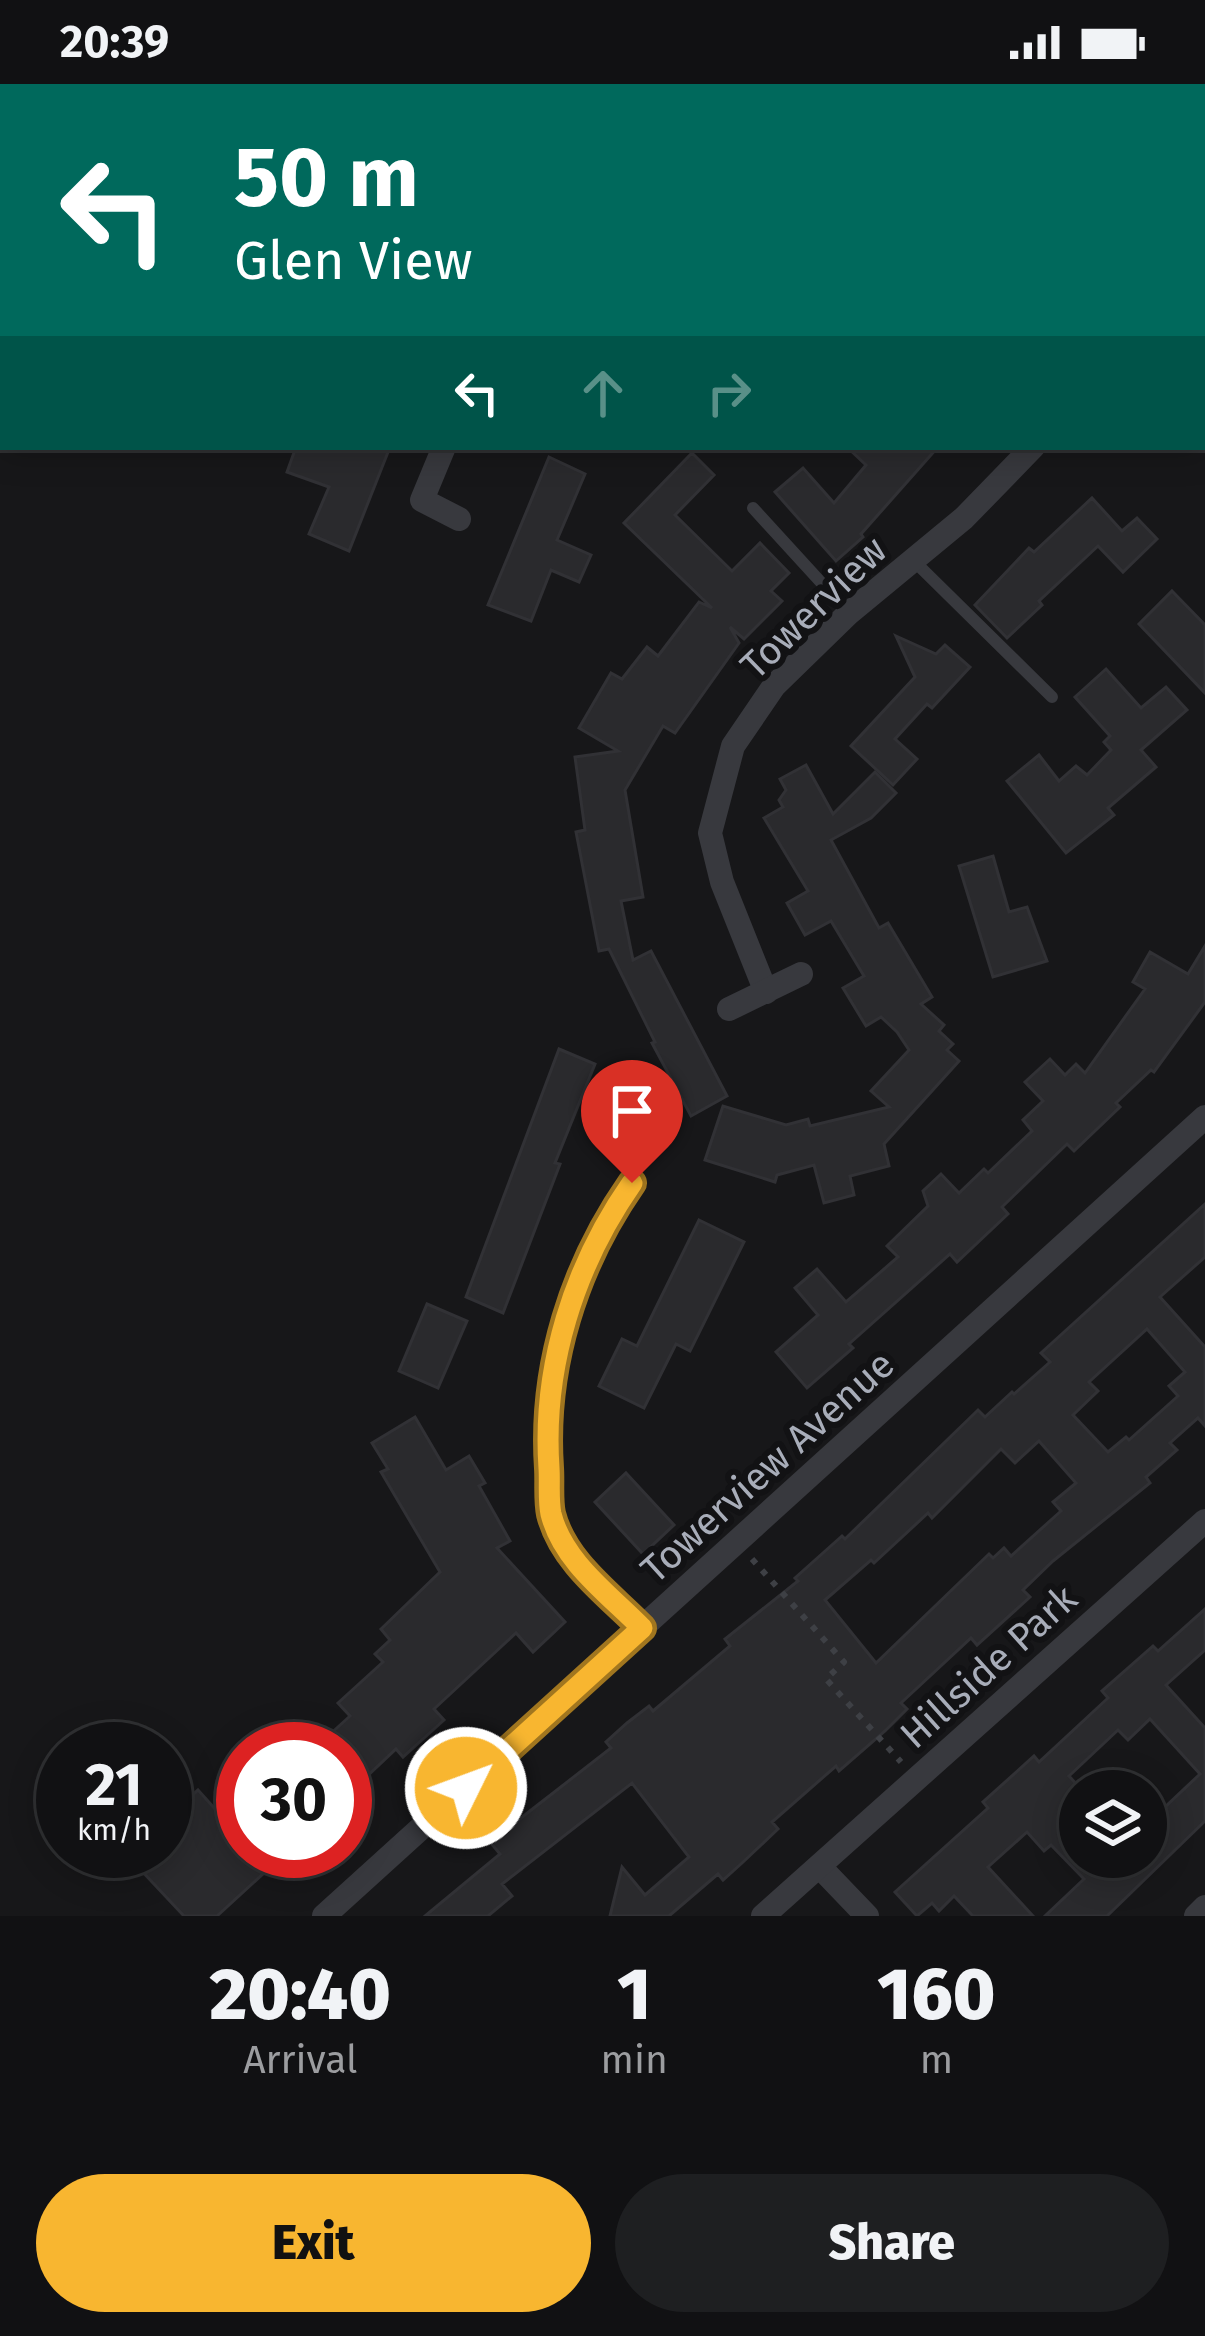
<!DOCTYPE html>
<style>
:root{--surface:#111113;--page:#1e1f21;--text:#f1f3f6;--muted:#9c9da0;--line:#303133;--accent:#f8b630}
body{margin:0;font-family:"Fira Sans",sans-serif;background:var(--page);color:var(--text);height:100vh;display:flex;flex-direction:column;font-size:45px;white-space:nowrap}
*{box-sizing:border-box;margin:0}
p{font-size:39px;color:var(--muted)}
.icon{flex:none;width:66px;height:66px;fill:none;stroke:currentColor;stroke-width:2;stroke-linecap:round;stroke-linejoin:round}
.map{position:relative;height:1832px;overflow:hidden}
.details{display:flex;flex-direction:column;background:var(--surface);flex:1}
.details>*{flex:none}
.hud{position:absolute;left:0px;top:0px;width:1206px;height:366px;box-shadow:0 6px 30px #0003,0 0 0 3px var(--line);background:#00695c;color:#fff;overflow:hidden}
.tools{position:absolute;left:1059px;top:1686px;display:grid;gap:24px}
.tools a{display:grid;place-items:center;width:108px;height:108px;border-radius:50%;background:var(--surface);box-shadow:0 6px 30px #0003,0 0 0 3px var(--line);font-size:60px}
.speed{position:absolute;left:36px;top:1638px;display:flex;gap:24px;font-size:60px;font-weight:700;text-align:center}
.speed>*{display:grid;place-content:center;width:156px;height:156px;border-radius:50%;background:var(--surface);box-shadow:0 6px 30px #0003,0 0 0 3px var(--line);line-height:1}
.speed small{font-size:30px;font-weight:400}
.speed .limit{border:18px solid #d22;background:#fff;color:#111}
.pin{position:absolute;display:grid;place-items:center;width:102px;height:102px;color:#fff;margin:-123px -51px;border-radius:50% 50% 50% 0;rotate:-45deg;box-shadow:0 0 12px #0007}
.pin .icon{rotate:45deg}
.me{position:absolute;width:132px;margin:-66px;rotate:48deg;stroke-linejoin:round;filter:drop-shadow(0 0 9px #0008)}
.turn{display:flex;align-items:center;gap:42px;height:252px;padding:0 36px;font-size:54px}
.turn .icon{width:156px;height:156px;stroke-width:2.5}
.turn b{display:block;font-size:84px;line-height:102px}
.lanes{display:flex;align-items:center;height:114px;padding:0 36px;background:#0003;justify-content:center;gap:60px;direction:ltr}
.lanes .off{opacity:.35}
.eta{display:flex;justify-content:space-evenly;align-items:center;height:204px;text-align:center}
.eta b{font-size:72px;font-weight:800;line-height:84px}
.button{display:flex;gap:24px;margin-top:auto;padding:24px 36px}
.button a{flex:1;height:138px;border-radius:72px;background:var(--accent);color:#111;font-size:48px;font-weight:800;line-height:138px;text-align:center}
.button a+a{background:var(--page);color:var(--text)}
.status{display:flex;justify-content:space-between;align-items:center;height:84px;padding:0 60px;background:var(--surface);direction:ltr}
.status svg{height:33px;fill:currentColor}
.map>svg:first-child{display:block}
.building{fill:#2a2a2d;stroke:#313135;stroke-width:3;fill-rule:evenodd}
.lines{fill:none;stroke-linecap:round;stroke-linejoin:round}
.path{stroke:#3e4045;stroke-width:6;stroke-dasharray:6 9;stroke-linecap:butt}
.service{stroke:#38393e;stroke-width:12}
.minor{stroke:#38393e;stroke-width:24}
.route-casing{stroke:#a1761f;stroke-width:30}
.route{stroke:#f8b630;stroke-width:21}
.labels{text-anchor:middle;stroke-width:12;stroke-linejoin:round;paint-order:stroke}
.street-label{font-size:39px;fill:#a8adb9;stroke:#121214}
</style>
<div class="status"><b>20:39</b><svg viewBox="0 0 49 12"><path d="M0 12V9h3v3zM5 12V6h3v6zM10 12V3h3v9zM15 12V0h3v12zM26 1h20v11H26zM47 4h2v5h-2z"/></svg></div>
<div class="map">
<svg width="1205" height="1832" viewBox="0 0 1205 1832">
<rect width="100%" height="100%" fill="#171719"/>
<!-- building -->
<g class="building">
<polygon points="296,363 390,363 349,467 309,450 329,403 287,388"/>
<polygon points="847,363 938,363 861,450 863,453 836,477 775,408 803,384 834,419 866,381"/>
<polygon points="692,369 714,391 675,431 732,487 760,459 789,489 771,507 782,517 744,555 730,543 739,559 675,649 663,642 625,706 643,813 621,817 633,876 651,867 727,1012 691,1032 652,959 655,958 609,865 599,867 576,748 585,746 575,673 618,667 579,644 611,589 622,595 647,563 658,572 699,518 712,524 624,439"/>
<polygon points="549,373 585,390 557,456 591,471 579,498 551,486 531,537 488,521"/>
<polygon points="1092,414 1122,447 1137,434 1157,455 1123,488 1098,462 1039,517 1042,521 1007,554 975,521 1029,464 1034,468"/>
<polygon points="1172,507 1205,541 1205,609 1139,540"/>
<polygon points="896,552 936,570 945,561 970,583 932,624 927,620 895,655 917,675 893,701 851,662 915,593"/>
<polygon points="1106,585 1141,624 1166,603 1187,626 1141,666 1156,683 1108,724 1114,731 1066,769 1007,697 1039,671 1059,697 1076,682 1087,691 1111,666 1104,658 1110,652 1075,613"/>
<polygon points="806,681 833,730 875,688 896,709 871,734 831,756 879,844 888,839 932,913 921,920 944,941 939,947 953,960 947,966 959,977 884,1060 889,1082 850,1092 854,1111 824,1119 814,1081 777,1091 775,1098 705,1076 723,1022 786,1041 808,1035 810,1042 889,1023 871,1007 909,966 897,948 881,933 866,942 843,904 864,892 831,837 805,851 787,819 808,807 764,734 783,723 779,716 786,706 780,695"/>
<polygon points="993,772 1009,828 1027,823 1047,877 993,893 959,782"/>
<polygon points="1205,862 1205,918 1154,988 1151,986 1116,1019 1120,1023 1074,1067 1067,1060 1002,1123 1008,1130 957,1178 950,1170 849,1260 853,1264 807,1304 776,1268 818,1231 795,1204 817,1185 846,1218 898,1173 887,1162 928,1122 923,1107 941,1090 959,1109 984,1085 988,1089 1032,1047 1023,1036 1043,1017 1025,998 1050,975 1065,991 1076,980 1085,989 1145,905 1133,898 1150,868 1188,890"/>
<polygon points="559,965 595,980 555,1079 560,1080 503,1229 466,1213"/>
<path d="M1205,1120v53l-45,40 45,50v79l-7,-8 -28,25 7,7 -31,27 4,6 -97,78 -30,29 7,7 -53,48 -6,-7 -70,65 6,6 -22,22 -46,40 -3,-5 -64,56 6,7 -36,34 -19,17 -5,-6 -49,42h-59l12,-49 23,28 44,-38 -57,-74 -130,101 10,12 -24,20h-63l75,-62 -10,-12 121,-94 -5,-6 21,-19 22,-17 4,5 77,-65 -5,-7 73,-58 -3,-3 47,-42 3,3 133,-129 7,7 27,-25 2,2 36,-32 -9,-9zM1147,1245l38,43 -16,14 9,10 -49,44 -3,-3 -18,15 -35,-37 25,-24 -9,-9zM1039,1357l37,42 -23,19 8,9 -50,45 -7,-8 -11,10 -4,-4 -113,109 -51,-63 46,-40 3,3 54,-50 4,5 69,-69 14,14z"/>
<polygon points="699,1136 744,1158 690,1267 676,1260 644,1324 599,1302 622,1255 637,1262"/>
<polygon points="427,1220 467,1237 438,1304 399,1287"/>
<polygon points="415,1333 446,1386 469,1372 485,1399 479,1402 510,1457 497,1464 565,1538 533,1568 516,1549 434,1625 444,1636 403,1673 396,1665 345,1713 345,1665 314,1665 350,1632 338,1619 383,1578 375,1570 390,1556 381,1545 440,1488 381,1388 388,1385 372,1359"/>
<polygon points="626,1389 674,1441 643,1470 595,1418"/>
<path d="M1205,1525v41l-39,35 39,43v93l-98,95h-62l39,-37 -33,-34 -7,6 -17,-19 -39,35 45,49h-60l-19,-20 -15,15 -7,-8 -15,13 -22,-24 93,-84 -5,-6 51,-46 5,6 69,-64 -6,-7 51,-45 5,5zM1150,1635l50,55 -54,51v32h-66v-69l-11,-12 49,-46 10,10z"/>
<polygon points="198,1706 224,1735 221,1738 243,1762 243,1767 288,1767 217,1832 184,1832 123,1767 165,1767 165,1737"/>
</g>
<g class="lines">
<!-- path -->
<polyline class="path" points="752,1475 844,1578 826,1595 901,1678"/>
<!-- service -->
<g class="service">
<polyline points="753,424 849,529"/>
<polyline points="914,477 1052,613"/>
</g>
<!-- minor -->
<g class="minor">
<polyline points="589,3 590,0"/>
<polyline points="1203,192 1205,190"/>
<polyline points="444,363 422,416 459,435"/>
<polyline points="766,908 722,798 710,749 733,662 774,602 849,529 964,434 1033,363"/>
<polyline points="729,925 801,890"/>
<path d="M632,1099c-58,83 -90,184 -83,286 0,14 -1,32 2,46 13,49 59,79 91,113"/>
<polyline points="820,1783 867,1832"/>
<polyline points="324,1832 1205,1033"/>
<polyline points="763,1832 1205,1437"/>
<polyline points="1196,1832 1205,1823"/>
</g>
</g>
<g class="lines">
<defs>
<path id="route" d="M466,1704l176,-160c-32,-33 -79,-66 -91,-114 -3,-14 -1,-31 -2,-46 -7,-101 25,-202 83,-285"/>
</defs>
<!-- route casing -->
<use href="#route" class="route-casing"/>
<!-- route -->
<use href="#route" class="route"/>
</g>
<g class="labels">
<!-- street labels -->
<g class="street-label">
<text transform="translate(813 523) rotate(-44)" y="14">Towerview</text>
<text transform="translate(767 1382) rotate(-42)" y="14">Towerview Avenue</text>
<text transform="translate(988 1582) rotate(-42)" y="14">Hillside Park</text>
</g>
</g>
</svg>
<div class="tools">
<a><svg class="icon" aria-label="layers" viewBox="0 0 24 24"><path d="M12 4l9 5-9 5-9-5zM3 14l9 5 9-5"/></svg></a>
</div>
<div class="speed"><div>21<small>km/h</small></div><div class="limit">30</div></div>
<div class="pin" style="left:632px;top:1099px;background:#d93025"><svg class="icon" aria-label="arrive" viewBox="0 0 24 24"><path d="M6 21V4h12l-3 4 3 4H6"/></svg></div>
<svg class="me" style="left:466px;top:1704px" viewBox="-20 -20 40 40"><circle r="17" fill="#f8b630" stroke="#fff" stroke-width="3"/><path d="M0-11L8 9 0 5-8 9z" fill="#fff"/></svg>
<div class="hud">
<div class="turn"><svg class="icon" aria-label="left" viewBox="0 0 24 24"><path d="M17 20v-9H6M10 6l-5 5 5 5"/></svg><div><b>50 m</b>Glen View</div></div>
<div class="lanes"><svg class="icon" aria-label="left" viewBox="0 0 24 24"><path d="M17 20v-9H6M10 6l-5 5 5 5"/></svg><svg class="icon off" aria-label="ahead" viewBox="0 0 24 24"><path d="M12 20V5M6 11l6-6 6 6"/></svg><svg class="icon off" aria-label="right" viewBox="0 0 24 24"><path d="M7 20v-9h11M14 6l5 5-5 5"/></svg></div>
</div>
</div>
<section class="details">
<div class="eta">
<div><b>20:40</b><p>Arrival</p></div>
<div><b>1</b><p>min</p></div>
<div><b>160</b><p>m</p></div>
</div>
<div class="button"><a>Exit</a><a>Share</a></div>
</section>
